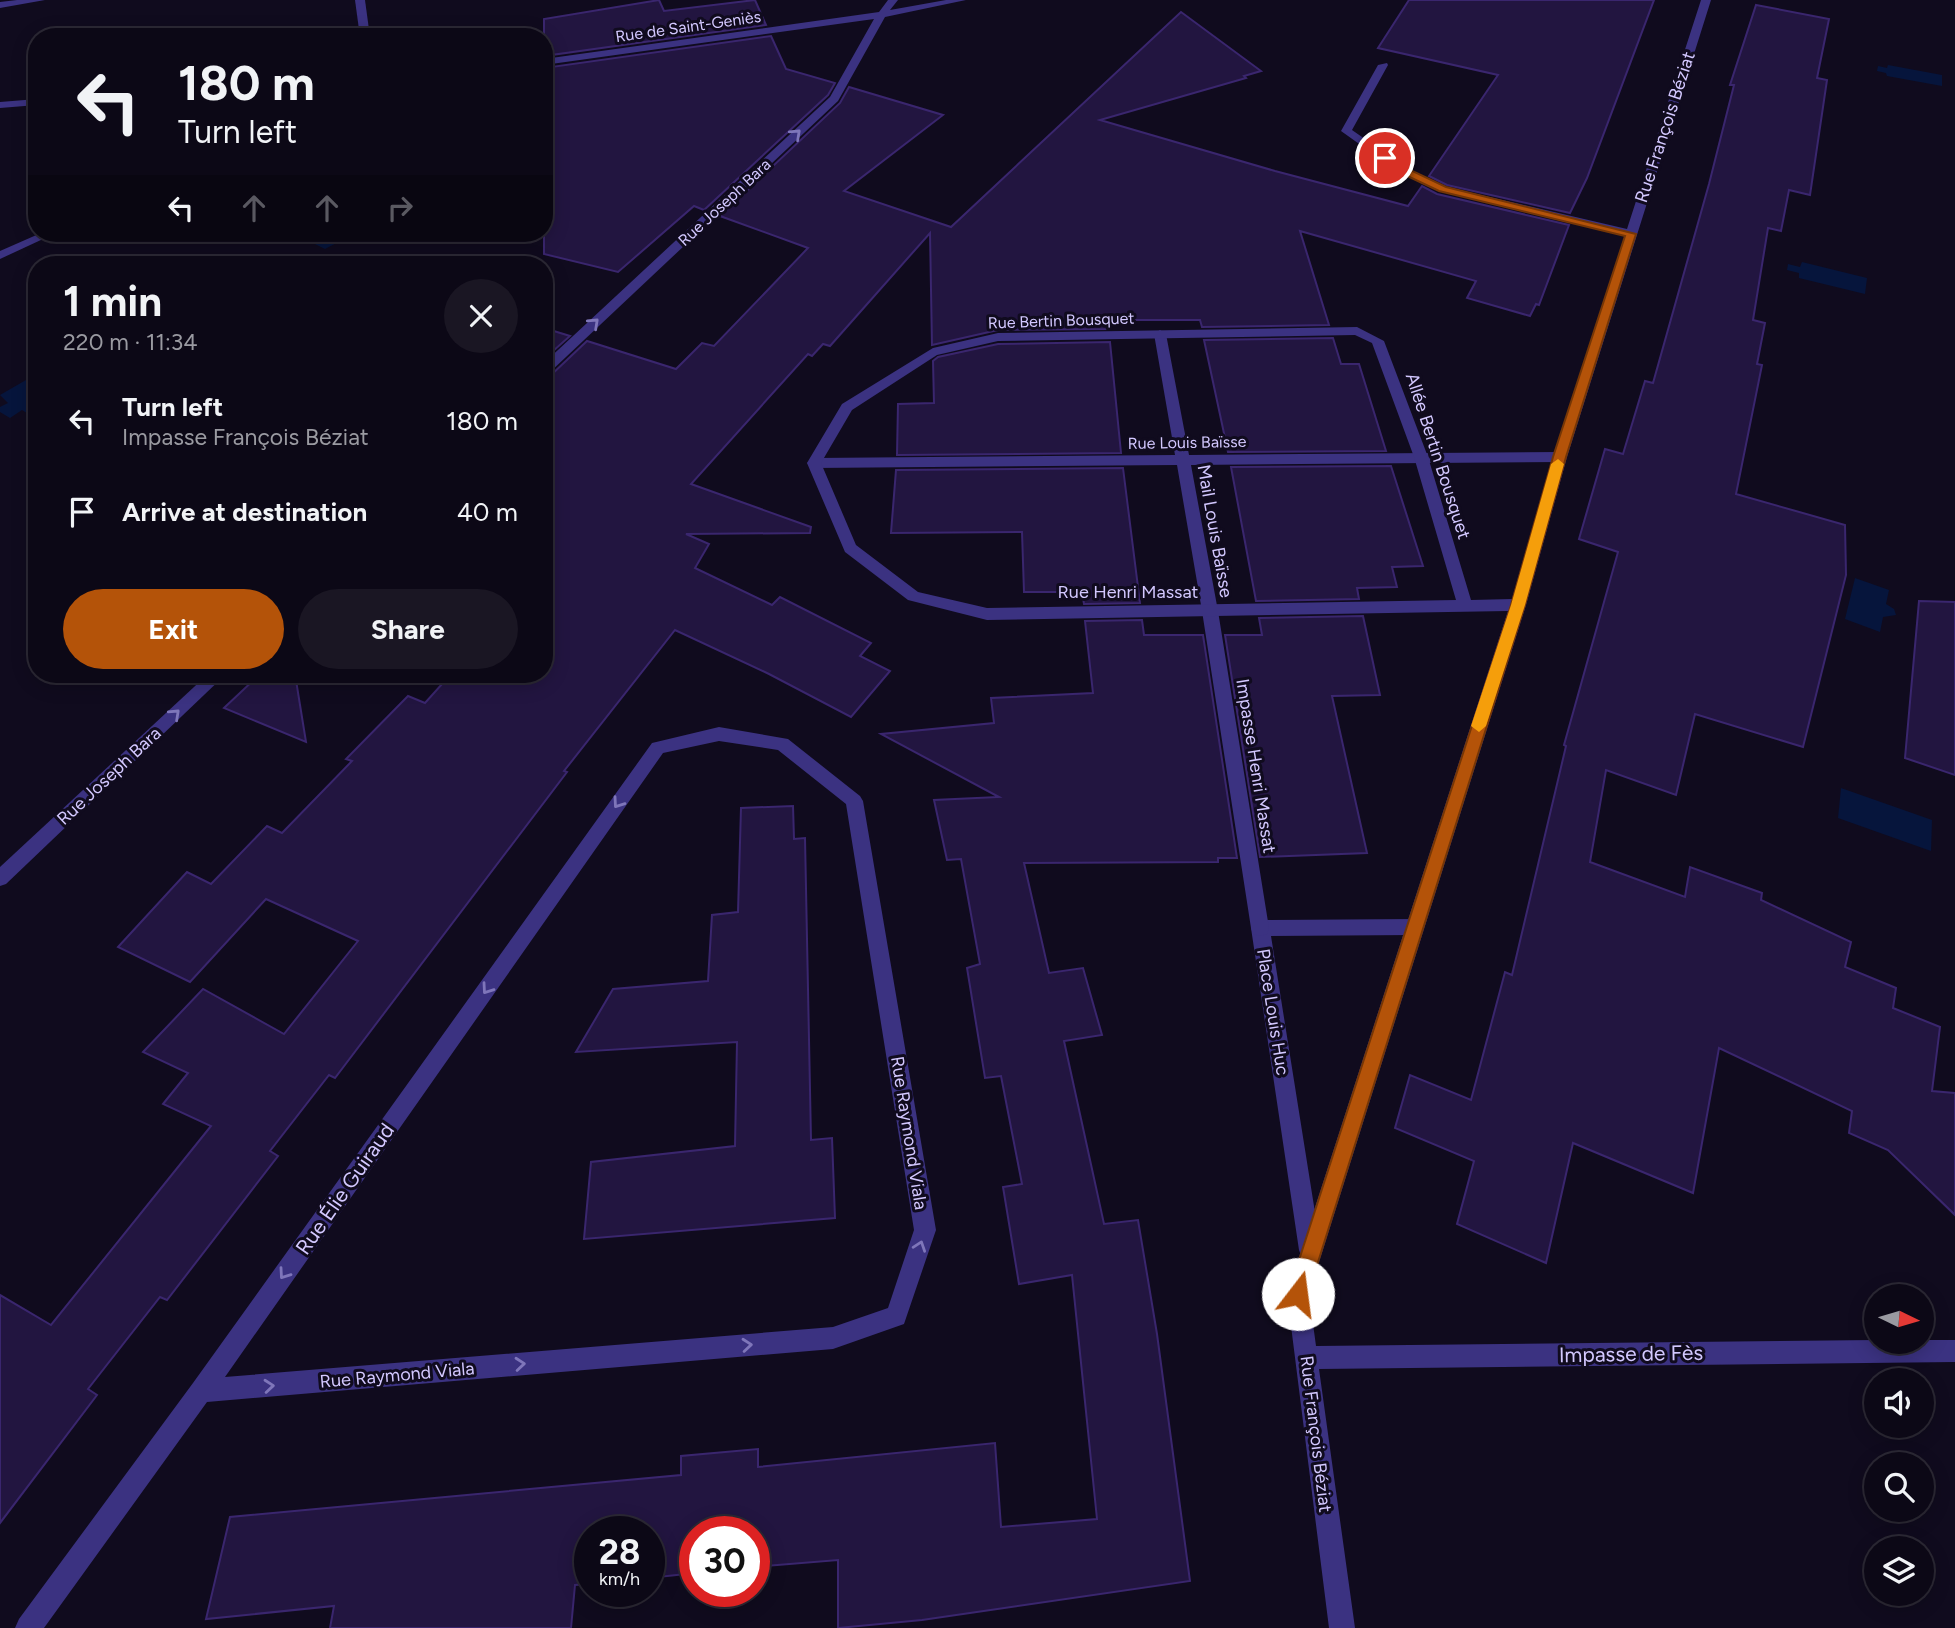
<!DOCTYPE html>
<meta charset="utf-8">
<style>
:root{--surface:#0c0816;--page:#1a1623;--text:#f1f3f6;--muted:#9a9aa1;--line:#2c2935;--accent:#b45309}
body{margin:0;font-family:Figtree,sans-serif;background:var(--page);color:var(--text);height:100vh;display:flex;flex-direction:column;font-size:26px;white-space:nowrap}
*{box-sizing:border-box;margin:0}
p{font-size:23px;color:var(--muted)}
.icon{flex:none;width:38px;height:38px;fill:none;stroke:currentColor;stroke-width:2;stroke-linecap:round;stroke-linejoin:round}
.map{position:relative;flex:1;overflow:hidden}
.side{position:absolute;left:28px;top:256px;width:525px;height:427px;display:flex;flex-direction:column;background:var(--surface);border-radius:28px;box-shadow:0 4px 18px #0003,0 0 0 2px var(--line)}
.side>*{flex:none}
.guide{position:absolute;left:28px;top:28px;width:525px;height:214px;border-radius:28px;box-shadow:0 4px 18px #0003,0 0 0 2px var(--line);background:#0c0816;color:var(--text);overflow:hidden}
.needle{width:46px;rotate:95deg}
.fabs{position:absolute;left:1864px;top:1284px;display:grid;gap:14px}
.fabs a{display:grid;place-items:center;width:70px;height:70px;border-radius:50%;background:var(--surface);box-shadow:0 4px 18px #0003,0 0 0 2px var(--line);font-size:35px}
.speed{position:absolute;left:574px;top:1516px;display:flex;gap:14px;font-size:35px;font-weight:700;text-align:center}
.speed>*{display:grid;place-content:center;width:91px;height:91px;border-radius:50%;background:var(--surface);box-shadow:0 4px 18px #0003,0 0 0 2px var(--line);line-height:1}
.speed small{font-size:18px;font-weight:400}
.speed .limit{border:10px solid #d22;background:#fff;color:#111}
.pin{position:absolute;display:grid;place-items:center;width:60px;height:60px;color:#fff;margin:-30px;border:4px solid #fff;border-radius:50%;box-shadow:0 2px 7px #0007}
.me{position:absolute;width:77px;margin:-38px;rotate:15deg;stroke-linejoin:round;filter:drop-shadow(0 0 5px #0008)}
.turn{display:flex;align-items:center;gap:24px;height:147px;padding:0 35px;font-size:32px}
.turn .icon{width:91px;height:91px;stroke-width:2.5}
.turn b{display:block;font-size:49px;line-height:60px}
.lanes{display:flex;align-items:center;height:66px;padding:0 35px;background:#0003;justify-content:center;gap:35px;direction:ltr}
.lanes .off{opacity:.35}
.round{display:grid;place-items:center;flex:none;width:74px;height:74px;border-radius:37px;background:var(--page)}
.head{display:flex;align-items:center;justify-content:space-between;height:119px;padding:0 35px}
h1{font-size:42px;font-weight:700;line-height:52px}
.primary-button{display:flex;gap:14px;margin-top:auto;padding:14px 35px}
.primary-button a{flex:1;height:80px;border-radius:42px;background:var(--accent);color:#fff;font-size:28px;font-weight:700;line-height:80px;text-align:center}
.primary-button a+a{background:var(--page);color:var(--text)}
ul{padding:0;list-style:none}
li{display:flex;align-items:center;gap:21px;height:91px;padding:0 35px}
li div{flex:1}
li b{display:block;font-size:26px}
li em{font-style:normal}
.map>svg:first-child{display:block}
.water{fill:#06153c}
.building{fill:#221540;stroke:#3a266e;stroke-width:2}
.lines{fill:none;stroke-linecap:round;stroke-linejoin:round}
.service{fill:#3b3281;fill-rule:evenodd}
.pedestrian{fill:#3b3281;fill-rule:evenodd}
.minor{fill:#3b3281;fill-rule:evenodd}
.oneway{stroke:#7f76ba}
.route{fill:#b45309;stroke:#753606;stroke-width:2}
.slow{fill:#f59e0b}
.labels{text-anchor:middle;stroke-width:6;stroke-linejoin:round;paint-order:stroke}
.far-street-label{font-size:16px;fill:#d3c8ff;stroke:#100b1e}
.street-label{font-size:18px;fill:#d3c8ff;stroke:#100b1e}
.near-street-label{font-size:21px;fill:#d3c8ff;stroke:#100b1e}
</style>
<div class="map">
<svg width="1955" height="1628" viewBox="0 0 1955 1628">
<rect width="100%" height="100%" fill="#100b1e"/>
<!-- water -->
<g class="water">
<polygon points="1888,65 1942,75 1942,86 1887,76 1886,73 1877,71 1878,66 1887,68"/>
<polygon points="302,233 332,233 344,239 325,249 297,235"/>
<polygon points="1802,262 1867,278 1865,294 1799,278 1799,273 1787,270 1788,264 1800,267"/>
<polygon points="26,380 37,386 37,414 32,416 22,410 10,418 0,412 0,407 8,403 0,395"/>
<polygon points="1855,578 1889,590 1886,604 1894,609 1896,615 1883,617 1880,632 1845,619"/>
<polygon points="1841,788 1932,820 1931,851 1838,818"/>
</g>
<!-- building -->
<g class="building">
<polygon points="659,0 664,11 755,0 766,25 544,56 544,19"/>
<polygon points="1409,0 1654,0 1587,178 1570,213 1447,185 1429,176 1498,75 1378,48"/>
<polygon points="1756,5 1829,19 1817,78 1827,80 1810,195 1789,190 1781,231 1768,228 1753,320 1765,323 1757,364 1762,365 1736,494 1845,525 1846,575 1803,747 1695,714 1676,795 1606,770 1590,862 1685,897 1690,867 1762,893 1761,900 1851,942 1845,967 1896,988 1893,1008 1940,1027 1932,1091 1955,1093 1955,1215 1888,1150 1849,1133 1852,1111 1719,1048 1693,1193 1573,1143 1546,1263 1457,1224 1474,1161 1395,1128 1410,1075 1471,1100 1505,972 1512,975 1566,746 1564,745 1618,552 1579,539 1605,449 1623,454 1645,381 1653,383 1709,184 1734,85 1730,85"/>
<polygon points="1181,12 1261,71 1244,76 1246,78 1100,120 1275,171 1408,206 1422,186 1437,194 1569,225 1539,305 1536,304 1530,316 1467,298 1476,281 1300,231 1329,325 1202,327 1200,320 1108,320 1109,329 998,330 932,345 930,233 830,346 823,344 812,356 808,354 691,484 811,527 810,533 686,534 709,544 695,568 772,605 780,597 871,643 860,656 890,671 851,717 769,674 675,630 564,771 567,772 335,1078 329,1075 270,1151 278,1156 167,1300 160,1297 88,1389 97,1395 0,1523 0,1295 51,1325 211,1126 163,1104 188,1073 143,1052 203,989 284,1034 358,941 266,899 190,982 118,947 187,872 211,884 267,826 282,833 352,761 346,759 408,696 425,703 451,674 544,674 544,377 551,375 587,341 676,369 702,343 714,346 808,248 720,216 840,103 849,87 943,115 844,191 951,227"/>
<polygon points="771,36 786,69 835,83 828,95 704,210 694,206 618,272 544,254 544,68"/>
<polygon points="544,328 570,336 544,359"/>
<polygon points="1333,338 1341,364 1359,364 1386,451 1228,452 1204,340"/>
<polygon points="1110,342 1121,453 897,455 898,404 934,403 933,361 938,357 998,344"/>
<polygon points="1391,466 1423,566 1392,567 1397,587 1357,588 1359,599 1256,601 1231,467"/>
<polygon points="1123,468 1140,603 1084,604 1082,592 1024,592 1022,532 891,533 896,470"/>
<polygon points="1919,601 1955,602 1955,775 1905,758"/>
<polygon points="1363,616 1380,695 1332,696 1367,853 1260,857 1225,635 1262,635 1259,618"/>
<polygon points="1142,620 1144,635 1203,635 1237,858 1218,858 1218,862 1024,863 1049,973 1083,968 1102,1035 1064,1041 1104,1224 1138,1220 1157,1334 1190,1581 922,1620 838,1628 838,1560 754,1567 754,1531 695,1531 695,1573 649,1578 649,1531 590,1531 590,1584 575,1585 571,1628 330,1628 334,1606 206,1619 230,1517 681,1475 681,1456 758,1449 758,1467 995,1443 1001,1527 1097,1519 1072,1275 1019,1284 1003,1187 1022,1184 1001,1076 985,1078 967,968 980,964 961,859 947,860 934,800 999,797 881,734 994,723 991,698 1093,693 1085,621"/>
<polygon points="260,674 295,674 306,742 224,708"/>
<polygon points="793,806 794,839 805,838 811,1140 832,1138 835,1218 584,1239 591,1162 735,1146 737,1042 576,1052 613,989 708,981 712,915 738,912 741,808"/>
</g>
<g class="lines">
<!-- service -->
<polygon class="service" points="1415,919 1422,921 1424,927 1422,933 1415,935 1271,936 1321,1250 1318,1258 1310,1261 1302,1258 1299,1250 1251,928 1253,922 1260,920"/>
<!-- pedestrian -->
<polygon class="pedestrian" points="1160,330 1166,334 1189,455 1560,452 1567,457 1560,462 1191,465 1218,611 1269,928 1267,934 1260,936 1253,934 1251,928 1202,611 1177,465 814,468 807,463 814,458 1175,455 1154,334"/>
<!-- minor -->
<g class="minor">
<polygon points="17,0 45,0 0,8 0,2"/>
<polygon points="355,0 365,0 370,37 360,37"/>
<polygon points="888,0 898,0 890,10 946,0 966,0 885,17 838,101 549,373 544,374 544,363 830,97 874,19 544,65 544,59 879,12"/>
<path d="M1701,0h10l-144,457 -41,148 -217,689 7,52 560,-6 46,2v-2h33v22l-636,7 36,259h-26l-42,-334 221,-683 -521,9 -79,-20 -63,-48 -38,-89 35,-59 91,-56 65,-15 359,-6 27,14 44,116 43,143 41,-1 41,-142 72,-221 -187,-45 -38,-18 -59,-42 37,-66 9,-2 1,2 -36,65 56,39 38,18 181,42zM1355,335l17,8 42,114 42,143 -469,8 -69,-16 -62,-47 -35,-82 31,-53 85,-55 61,-14z"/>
<polygon points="37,99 37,105 0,108 0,102"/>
<polygon points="41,233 56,233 0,259 0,251"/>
<polygon points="208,674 226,674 6,884 0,886 0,867"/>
<path d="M719,727l69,12 72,57 3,5 73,429 -32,94 -71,25 -626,53 -163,226h-29l4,-9 174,-236 459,-640zM719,741l59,9 68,54 68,426 -26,78 -55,19 -608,50 438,-624z"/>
</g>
</g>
<!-- one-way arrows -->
<defs><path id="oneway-chevron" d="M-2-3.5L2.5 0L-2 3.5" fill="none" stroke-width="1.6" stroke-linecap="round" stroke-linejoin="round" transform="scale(1.75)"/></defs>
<g class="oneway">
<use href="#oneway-chevron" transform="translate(796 134) rotate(-43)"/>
<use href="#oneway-chevron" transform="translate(594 323) rotate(-43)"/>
<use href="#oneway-chevron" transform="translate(175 714) rotate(-43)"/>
<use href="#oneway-chevron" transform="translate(618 803) rotate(125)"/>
<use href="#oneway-chevron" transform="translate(487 989) rotate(125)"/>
<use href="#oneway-chevron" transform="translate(920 1246) rotate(-71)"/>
<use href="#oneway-chevron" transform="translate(284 1274) rotate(125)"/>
<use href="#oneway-chevron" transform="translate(747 1345) rotate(-5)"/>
<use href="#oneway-chevron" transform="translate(520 1364) rotate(-5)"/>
<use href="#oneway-chevron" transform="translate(269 1386) rotate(-5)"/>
</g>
<!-- route -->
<polygon class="route" points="1381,155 1388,155 1408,169 1446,187 1636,234 1566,457 1525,605 1308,1294 1305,1302 1298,1305 1291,1302 1288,1294 1511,605 1553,457 1625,236 1439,191 1401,173 1381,160"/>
<!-- slow -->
<polygon class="slow" points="1558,459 1564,464 1525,605 1486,726 1479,732 1471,726 1511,605 1551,464"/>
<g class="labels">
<!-- far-street labels -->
<g class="far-street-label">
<text transform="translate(688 26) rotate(-8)" y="6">Rue de Saint-Geniès</text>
<text transform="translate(724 202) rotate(-43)" y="6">Rue Joseph Bara</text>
<text transform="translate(1061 320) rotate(-2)" y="6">Rue Bertin Bousquet</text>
<text transform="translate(1187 442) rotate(-1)" y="6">Rue Louis Baïsse</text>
</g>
<!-- street labels -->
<g class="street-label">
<text transform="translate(1665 127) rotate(-72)" y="6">Rue François Béziat</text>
<text transform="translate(1438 456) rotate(72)" y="6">Allée Bertin Bousquet</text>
<text transform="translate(1215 531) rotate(80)" y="6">Mail Louis Baïsse</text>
<text x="1128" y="598">Rue Henri Massat</text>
<text transform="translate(1256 766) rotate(81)" y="6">Impasse Henri Massat</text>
<text transform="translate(109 776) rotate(-43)" y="6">Rue Joseph Bara</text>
<text transform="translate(1273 1012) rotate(81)" y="6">Place Louis Huc</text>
<text transform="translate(909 1133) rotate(81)" y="6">Rue Raymond Viala</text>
<text transform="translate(397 1375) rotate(-5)" y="6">Rue Raymond Viala</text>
<text transform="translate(1316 1434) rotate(83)" y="6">Rue François Béziat</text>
</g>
<!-- near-street labels -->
<g class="near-street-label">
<text transform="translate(345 1189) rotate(-55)" y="7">Rue Élie Guiraud</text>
<text transform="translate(1631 1354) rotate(-1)" y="7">Impasse de Fès</text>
</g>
</g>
</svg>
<div class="fabs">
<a><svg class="needle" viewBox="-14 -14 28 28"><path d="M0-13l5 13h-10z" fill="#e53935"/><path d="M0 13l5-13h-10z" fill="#9a9aa1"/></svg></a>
<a><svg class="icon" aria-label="sound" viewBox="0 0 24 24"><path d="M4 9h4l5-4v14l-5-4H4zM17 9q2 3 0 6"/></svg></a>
<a><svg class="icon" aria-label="search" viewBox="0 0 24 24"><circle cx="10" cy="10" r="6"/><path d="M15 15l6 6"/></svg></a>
<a><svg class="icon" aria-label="layers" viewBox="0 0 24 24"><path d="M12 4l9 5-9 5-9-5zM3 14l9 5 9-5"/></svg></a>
</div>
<div class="speed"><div>28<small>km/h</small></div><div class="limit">30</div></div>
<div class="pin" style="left:1385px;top:158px;background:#d93025"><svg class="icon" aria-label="arrive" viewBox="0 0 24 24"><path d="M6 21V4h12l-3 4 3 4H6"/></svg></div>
<svg class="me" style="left:1298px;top:1294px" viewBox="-20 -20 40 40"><circle r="19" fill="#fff"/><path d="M0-13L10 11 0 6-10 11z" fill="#b45309"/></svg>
<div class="guide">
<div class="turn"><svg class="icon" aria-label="left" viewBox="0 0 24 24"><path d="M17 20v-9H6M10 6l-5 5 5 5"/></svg><div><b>180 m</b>Turn left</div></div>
<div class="lanes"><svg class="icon" aria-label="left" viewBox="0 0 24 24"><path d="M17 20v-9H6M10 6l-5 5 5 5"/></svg><svg class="icon off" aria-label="ahead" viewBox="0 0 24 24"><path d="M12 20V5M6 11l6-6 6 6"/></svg><svg class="icon off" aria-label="ahead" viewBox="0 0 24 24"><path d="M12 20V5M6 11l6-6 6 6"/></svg><svg class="icon off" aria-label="right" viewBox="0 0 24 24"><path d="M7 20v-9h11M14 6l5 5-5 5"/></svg></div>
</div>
<section class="side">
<div class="head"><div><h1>1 min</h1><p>220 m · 11:34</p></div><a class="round"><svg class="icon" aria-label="close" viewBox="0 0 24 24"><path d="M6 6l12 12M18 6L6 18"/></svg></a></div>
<ul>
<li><svg class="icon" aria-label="left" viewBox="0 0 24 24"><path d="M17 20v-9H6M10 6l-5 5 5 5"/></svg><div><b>Turn left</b><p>Impasse François Béziat</p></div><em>180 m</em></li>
<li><svg class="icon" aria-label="arrive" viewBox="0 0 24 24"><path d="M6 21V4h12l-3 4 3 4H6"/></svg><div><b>Arrive at destination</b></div><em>40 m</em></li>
</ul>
<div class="primary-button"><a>Exit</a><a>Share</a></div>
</section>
</div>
